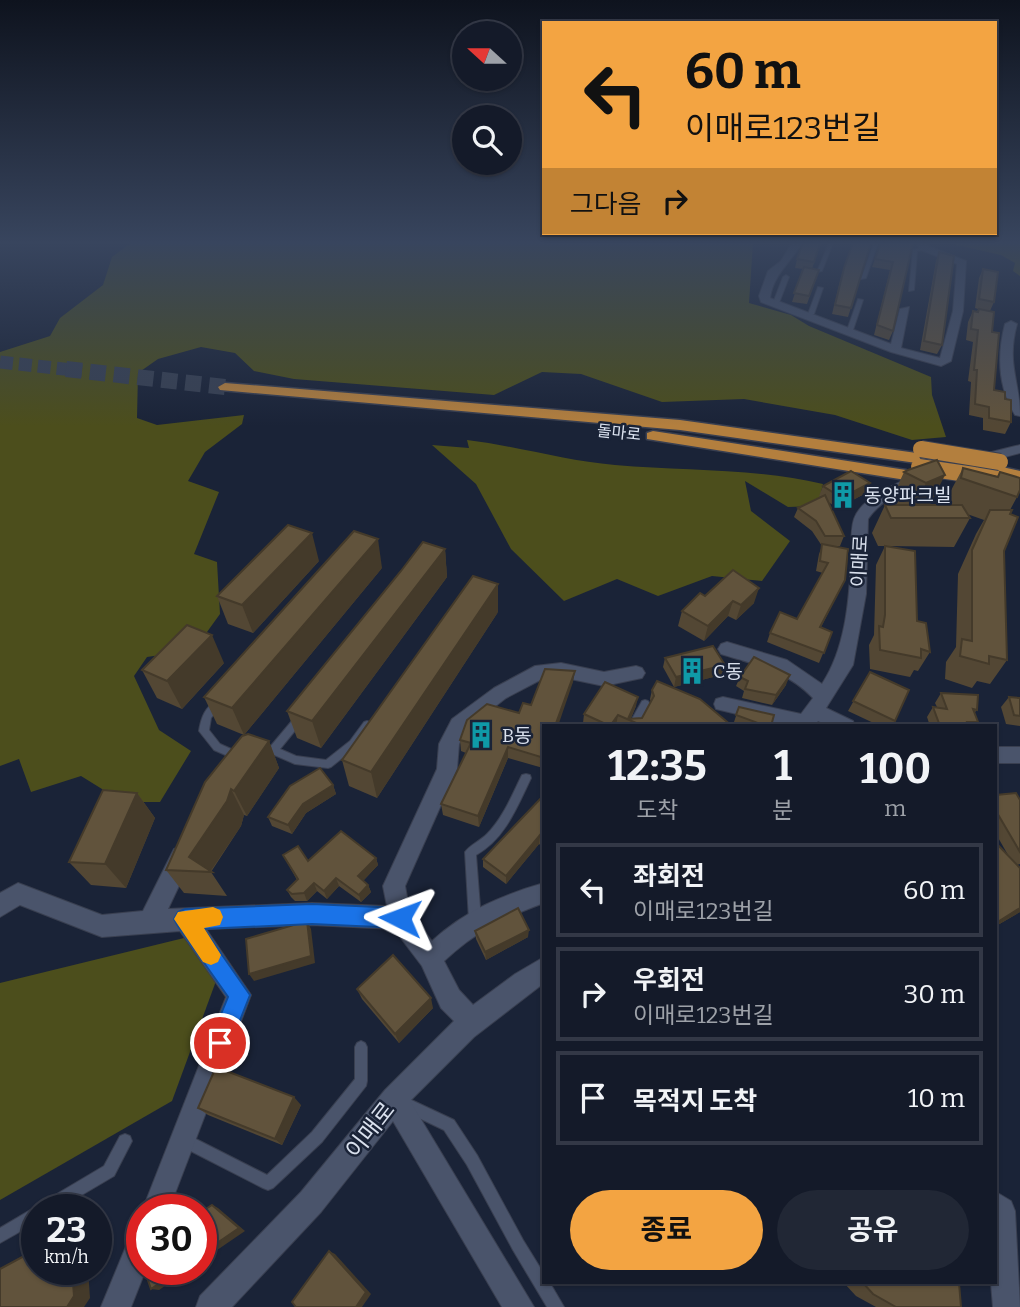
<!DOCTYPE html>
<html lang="ko">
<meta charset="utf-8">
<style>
:root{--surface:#141a29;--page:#212735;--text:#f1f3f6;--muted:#9da1a8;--line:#333846;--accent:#f3a442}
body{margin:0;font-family:Bitter,"Noto Sans KR",serif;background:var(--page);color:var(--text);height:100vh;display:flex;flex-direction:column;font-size:26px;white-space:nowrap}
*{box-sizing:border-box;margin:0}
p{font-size:23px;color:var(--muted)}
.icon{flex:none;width:38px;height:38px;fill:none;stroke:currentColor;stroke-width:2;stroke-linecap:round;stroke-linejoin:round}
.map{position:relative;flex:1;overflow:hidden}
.sheet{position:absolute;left:542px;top:724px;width:455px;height:560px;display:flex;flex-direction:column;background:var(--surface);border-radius:0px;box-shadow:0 2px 5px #0004,0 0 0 2px var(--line)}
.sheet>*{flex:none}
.banner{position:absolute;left:542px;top:21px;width:455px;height:214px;border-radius:0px;box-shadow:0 2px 5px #0004,0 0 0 2px var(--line);background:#f3a442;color:#111;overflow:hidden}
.needle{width:46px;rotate:291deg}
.controls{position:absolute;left:452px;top:21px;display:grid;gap:14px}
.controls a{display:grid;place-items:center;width:70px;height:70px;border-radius:50%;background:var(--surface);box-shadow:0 2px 5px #0004,0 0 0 2px var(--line);font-size:35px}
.speed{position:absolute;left:21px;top:1194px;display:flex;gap:14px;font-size:35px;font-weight:700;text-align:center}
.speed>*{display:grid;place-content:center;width:91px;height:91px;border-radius:50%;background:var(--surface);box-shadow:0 2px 5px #0004,0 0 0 2px var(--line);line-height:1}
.speed small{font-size:18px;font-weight:400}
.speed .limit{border:10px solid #d22;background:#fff;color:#111}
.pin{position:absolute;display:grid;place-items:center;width:60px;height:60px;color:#fff;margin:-30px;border:4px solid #fff;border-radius:50%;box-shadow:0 2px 7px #0007}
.me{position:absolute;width:77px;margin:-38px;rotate:273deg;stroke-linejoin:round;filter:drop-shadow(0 0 5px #0008)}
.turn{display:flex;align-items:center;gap:24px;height:147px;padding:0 28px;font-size:32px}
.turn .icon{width:91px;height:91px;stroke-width:2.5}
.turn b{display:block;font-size:49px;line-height:60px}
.then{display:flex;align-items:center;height:66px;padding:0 28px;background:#0003;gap:14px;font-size:26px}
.eta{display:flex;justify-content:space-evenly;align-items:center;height:119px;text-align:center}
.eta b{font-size:42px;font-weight:700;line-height:49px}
.cta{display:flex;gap:14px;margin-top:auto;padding:14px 28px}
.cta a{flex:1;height:80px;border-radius:42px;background:var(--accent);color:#111;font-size:28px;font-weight:700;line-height:80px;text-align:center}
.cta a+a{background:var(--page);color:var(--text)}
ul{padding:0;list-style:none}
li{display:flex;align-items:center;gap:21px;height:94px;margin:0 14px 10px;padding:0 14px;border:4px solid var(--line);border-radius:0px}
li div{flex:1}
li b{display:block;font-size:26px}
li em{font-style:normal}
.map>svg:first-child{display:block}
.green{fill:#4c4e1c}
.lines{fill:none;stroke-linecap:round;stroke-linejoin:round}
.primary-tunnel-far1{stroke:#374052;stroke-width:13;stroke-dasharray:13 6;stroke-linecap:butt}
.primary-tunnel{stroke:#374052;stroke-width:16;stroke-dasharray:16 8;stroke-linecap:butt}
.lane-casing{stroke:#393f50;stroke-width:2}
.street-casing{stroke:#393f50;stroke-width:2}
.primary-casing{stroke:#393f50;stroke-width:3}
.lane{fill:#4a546b;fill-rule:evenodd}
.street{fill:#4a546b;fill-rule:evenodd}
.primary{fill:#b37f3e;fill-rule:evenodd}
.primary-bridge-casing{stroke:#393f50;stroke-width:18;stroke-linecap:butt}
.primary-bridge{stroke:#b37f3e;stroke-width:16}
.wall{fill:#534734}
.shaded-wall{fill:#443a2a}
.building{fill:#61533c;stroke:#443a2a;stroke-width:2}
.route{fill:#1a73e8;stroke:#114b97;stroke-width:2}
.slow{fill:#f59e0b}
.labels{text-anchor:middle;stroke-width:5;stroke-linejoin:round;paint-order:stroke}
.far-street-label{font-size:16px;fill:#dae1ee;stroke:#1a2337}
.poi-label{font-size:19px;fill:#dae1ee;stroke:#1a2337;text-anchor:start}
.street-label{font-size:19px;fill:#dae1ee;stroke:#1a2337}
.near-street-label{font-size:23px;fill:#dae1ee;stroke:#1a2337}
</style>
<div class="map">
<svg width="1020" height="1307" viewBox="0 0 1020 1307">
<rect width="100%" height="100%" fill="#1a2337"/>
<!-- green -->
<g class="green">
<polygon points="131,243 753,243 749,303 791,315 809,326 931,377 932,395 946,437 912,440 835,415 744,399 662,402 581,374 542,372 494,395 294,379 254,371 235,353 201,347 158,359 138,373 137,418 157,425 244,415 242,424 205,452 188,481 219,492 194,554 217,562 220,614 194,650 147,657 134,676 159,730 191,751 160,802 123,802 81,776 31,792 19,759 0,766 0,352 50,336 60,318 103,285 112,257"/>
<polygon points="948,243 1020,243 1020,276 1013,271 1015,263 1001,255"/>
<path d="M467,440c50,6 99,21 148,25 70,6 140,3 208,19l-5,22 -30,1 -43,-26 6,30 39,30 -28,40 -50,-5 -54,20 -41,-17 -53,22 -53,-52 -35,-65 -44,-39 37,3z"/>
<polygon points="184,938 216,981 172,1101 0,1200 0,983"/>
</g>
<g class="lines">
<!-- primary-tunnel-far1 -->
<polyline class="primary-tunnel-far1" points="0,362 82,371"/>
<!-- primary-tunnel -->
<polyline class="primary-tunnel" points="66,369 225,387"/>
<defs>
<g id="lane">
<polygon points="829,243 833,243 822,271 817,272"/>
<polygon points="874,243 878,243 866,278 861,279"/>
<polygon points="924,247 926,247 926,249 917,251 914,290 909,291 913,250"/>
<polygon points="786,275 789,277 779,303 774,304 773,303 783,277"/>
<polygon points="818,287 823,288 814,314 809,315 808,314"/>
<polygon points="858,299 863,300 852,333 847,334 846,333"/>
<path d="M217,700l3,1 2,3 -11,14 -2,12 11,14 20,9 2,3 -2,3 -3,1 -23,-10 -15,-19c2,-13 6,-24 18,-31z"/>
<polygon points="645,700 648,701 650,704 638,726 628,726 642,701"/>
<polygon points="299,715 302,716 304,719 302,722 280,749 296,756 326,760 350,741 364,722 367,721 370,722 372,725 356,747 331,767 328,768 295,764 272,754 263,757 260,756 258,753 260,750 270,747 296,716"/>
<path d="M526,774l4,1 1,3c-14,29 -26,61 -55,77l5,65 -2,4 -4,2 -4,-2 -2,-4 -4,-68c5,-7 15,-11 22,-18 16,-16 25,-39 35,-59z"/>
<polygon points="361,1041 365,1043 367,1047 367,1081 366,1086 322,1142 273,1188 268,1190 263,1188 179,1145 177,1140 179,1135 184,1133 267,1175 312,1132 355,1079 355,1047 357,1043"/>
<polygon points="405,1097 454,1120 477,1155 523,1240 544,1274 544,1283 550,1283 564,1307 547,1307 513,1250 467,1165 444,1130 400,1109 398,1104 400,1099"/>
<polygon points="125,1134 130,1136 132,1141 114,1176 58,1209 37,1209 37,1222 0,1243 0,1228 32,1209 39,1208 40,1204 104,1166 120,1136"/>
</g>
<g id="street">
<path d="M792,243h10c-12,20 -29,32 -32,55l121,46 9,-35 9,-2 -8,41 39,10 13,-47 4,-47 -36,-14 -4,-7h10l1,3 38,15 -3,50 -12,50 -10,5 -50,-14 -130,-50 -2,-6 9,-25 13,-10z"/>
<path d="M1011,321l6,3c-11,40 3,56 3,92l-5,-1c-17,-28 -18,-60 -10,-91z"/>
<path d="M1020,445v8c-45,13 -125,26 -152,66l-2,75 -13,71 -27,43 27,13 2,5h-26l-11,-5 -4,5h-27l-71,-17 -2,-5 2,-5 7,-2 78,17 12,-16c-27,-28 -57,-33 -92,-44l-3,-5 3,-5 6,-2 60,18 35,24c23,-35 27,-81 29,-122 1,-13 -1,-31 3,-43 12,-38 129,-65 166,-74z"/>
<path d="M561,663l43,9 32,-6 6,2 3,5 -3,5 -38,8 -43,-9 -17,1 -38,20 -40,31 -7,15 -2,25 -52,117 5,27 22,28c33,-30 70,-46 112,-58v20c-41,15 -68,28 -100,58l15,29 14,15 42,-31 29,-17v26l-70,54 -64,64 124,206h-32l-109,-186 -72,91 -89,95h-36l4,-11 101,-104 84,-102 69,-69 -13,-13 -19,-42 -28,-37 -82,-4 -106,4 45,66 -82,214 -27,2 84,-214 -46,-66 -78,6 -82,-32 -20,12v-24l18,-10 84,32 41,-4 31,-62 8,-3 8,3 3,7 -25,53 144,-6 75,3 -4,-20 54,-117 2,-25 13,-25 42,-31 41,-22z"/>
<rect x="996" y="747" width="24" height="16"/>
<polygon points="996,1192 1011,1201 1015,1211 1020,1307 993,1307 991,1283 996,1283"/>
<polygon points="142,1228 142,1269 146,1269 131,1307 101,1307 132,1232"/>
</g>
<g id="primary">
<polygon points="225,383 680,420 931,455 939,460 931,465 680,430 220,390 218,387"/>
<polygon points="653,431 906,470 914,475 906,480 647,439 647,433"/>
<polygon points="984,463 1020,471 1020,481 978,472 976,468"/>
</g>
</defs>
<!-- lane casing -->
<use href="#lane" class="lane-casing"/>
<!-- street casing -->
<use href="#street" class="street-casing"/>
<!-- primary casing -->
<use href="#primary" class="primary-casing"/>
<!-- lane -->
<use href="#lane" class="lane"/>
<!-- street -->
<use href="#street" class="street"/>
<!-- primary -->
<use href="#primary" class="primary"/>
<defs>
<g id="primary-bridge">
<polyline points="921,449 1000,462"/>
<polyline points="919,467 974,475"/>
</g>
</defs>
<!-- primary-bridge casing -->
<use href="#primary-bridge" class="primary-bridge-casing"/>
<!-- primary-bridge -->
<use href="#primary-bridge" class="primary-bridge"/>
</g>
<!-- wall -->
<g class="wall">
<polygon points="821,243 812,269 816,278 807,304 792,302 803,269 795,268 797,259"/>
<polygon points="853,243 871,243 848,317 832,314 841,277"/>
<polygon points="881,243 913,243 893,331 889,340 874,335 890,270 872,267"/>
<polygon points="939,252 942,345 937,354 920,350 936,261"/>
<polygon points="983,269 994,302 990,311 994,390 1005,399 1011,422 1005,434 983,430 983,418 969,415 971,382 968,381 973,342 966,340 968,322 973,311 977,312 978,309 975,308 979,278"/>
<polygon points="937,460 931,503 927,505 946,505 948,496 963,468 997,477 1000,472 1017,497 1010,510 1010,514 1004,551 1007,660 990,684 977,681 972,688 945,679 946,662 956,647 958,574 976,534 984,520 967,514 970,518 954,547 889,546 930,652 918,671 914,670 910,677 870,669 869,645 874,635 876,565 885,546 878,546 872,533 885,505 899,505 891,501 904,472"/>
<polygon points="870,483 866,493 838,508 828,502 844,536 840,546 830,546 845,580 821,627 832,632 819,663 767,642 770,633 797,619 823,573 816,571 819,554 822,546 812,531 794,517 798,508 821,497 819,496 823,486"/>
<polygon points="445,549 447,577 321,748 297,738 287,711 401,571"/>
<polygon points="319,561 253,633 228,624 217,596"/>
<polygon points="382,568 244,735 217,724 204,697"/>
<polygon points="705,596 754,603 736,620 728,616 704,641 678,626 682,611"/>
<polygon points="498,612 377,798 349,786 342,760"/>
<polygon points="665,658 725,665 721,675 674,687 663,667"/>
<polygon points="224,663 182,709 157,698 142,670"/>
<polygon points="870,672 895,721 892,726 880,726 848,711"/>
<polygon points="740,677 786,685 772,705 742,698 744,691 736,686"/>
<polygon points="573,682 544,726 544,765 543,768 508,758 479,827 443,815 441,804 466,753 461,751 460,740 519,713"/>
<polygon points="652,690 732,726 620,726 617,725 616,726 589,726 583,723 584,714 636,706 631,718 642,718 651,702 650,699"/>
<polygon points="941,693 977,710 974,713 978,722 975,726 930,726 927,717 933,707 937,707 935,703"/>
<polygon points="1009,697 1020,698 1020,726 1006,724 1001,707"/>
<polygon points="739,707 771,726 736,726 733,725"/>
<polygon points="269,741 279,768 247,816 244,815 241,826 211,872 227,896 184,893 166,870"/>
<polygon points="544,772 544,787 541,786 541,777"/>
<polygon points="333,785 336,794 306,813 292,834 272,826 268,817"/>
<polygon points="137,793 155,818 126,888 91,885 69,862"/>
<polygon points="544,795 544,848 539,844 506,884 483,867 483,859"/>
<polygon points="996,795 1020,800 1020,864 1017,865 1020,868 1020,912 996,926 996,843 1008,855 996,834"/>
<polygon points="283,855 308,861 376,858 378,865 363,881 368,885 371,892 361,902 339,886 327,899 317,891 307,901 295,901 291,897 287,890 297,880"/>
<polygon points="475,931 528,937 486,960 476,939"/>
<polygon points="357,989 433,1008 399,1043 362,999"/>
<polygon points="301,1105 282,1145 208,1115 198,1108"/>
<polygon points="844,1283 959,1283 961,1307 876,1307 856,1296"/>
</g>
<!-- shaded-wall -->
<g class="shaded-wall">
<polygon points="945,475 931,503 912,512 926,483"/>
<polygon points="870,483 866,493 838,508 842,498"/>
<polygon points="312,533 319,561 253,633 242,605"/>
<polygon points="378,539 382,568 244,735 232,708"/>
<polygon points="445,549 447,577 321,748 312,721"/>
<polygon points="498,584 498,612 377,798 371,772"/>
<polygon points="759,588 754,603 736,620 741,605"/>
<polygon points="733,601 728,616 704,641 708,626"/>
<polygon points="212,635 224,663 182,709 167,681"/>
<polygon points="725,665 721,675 674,687 676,677"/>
<polygon points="575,671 573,682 558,726 555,726"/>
<polygon points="790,675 786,685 772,705 776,695"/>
<polygon points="638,697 636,706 630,720 628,719"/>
<polygon points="618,715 616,726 611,726"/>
<polygon points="269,741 279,768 247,816 234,791"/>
<polygon points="508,747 508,758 479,827 478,816"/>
<polygon points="333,785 336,794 306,813 292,834 288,825 303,804"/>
<polygon points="231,789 244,815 241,826 210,872 189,857"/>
<polygon points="137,793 155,818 126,888 105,864"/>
<polygon points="540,835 539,844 506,884 506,876"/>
<polygon points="376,858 378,865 360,884 358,876"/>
<polygon points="336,878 339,886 327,899 324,891"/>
<polygon points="314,883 317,891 307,901 304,893"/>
<polygon points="368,885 371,892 361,902 359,895"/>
<polygon points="1020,908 1020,912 996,926 996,923"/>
<polygon points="307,921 311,929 315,963 254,981 249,974"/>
<polygon points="529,930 528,937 486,960 485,952"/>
<polygon points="431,998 433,1008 399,1043 395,1034"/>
<polygon points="294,1097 301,1105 282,1145 275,1139"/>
<polygon points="212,1205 218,1208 245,1231 201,1261 201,1254"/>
<polygon points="96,1226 97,1227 105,1244 96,1253"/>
<polygon points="329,1251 335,1254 371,1294 362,1307 356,1307"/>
<polygon points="72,1269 88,1269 90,1298 84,1307 67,1307"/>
<polygon points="180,1269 190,1269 159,1290 151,1289"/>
</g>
<!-- building -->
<g class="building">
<polygon points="803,243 820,243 814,262 797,259"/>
<polygon points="853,243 871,243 851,308 835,305 844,268"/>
<polygon points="881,243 913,243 893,331 877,325 893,262 875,259"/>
<polygon points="939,252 954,256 942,345 924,341"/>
<polygon points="804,267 819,270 809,296 794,293"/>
<polygon points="983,269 998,272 994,302 979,299"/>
<polygon points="979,309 994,312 992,332 999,333 994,390 1005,392 1005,399 1011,400 1011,422 989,418 989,407 975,404 977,370 974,370 978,330 971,329 973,311 978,312"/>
<polygon points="937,460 945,475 926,483 904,472 908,470"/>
<polygon points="963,468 998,477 1000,472 1020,478 1020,490 1017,497 961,478"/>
<polygon points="851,471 870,483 842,498 823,486"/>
<polygon points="825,495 844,536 825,536 816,521 798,508"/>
<polygon points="885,505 962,505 970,518 891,518"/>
<polygon points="990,510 1012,510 1010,514 1018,517 1004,551 1007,660 989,656 989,664 960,656 962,639 972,641 972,550"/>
<polygon points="288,525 312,533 242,605 217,596"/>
<polygon points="354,531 378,539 232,708 204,697"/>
<polygon points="423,542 445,549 312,721 287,711 401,571"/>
<polygon points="822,544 848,549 845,580 820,627 832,632 824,653 770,633 780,612 797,619 828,563 820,561"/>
<polygon points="885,546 915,551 917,621 926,623 930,652 921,649 921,658 880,650 879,626 883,627 885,615"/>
<polygon points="733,570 759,588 741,605 733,601 708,626 682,611 700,593 705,596"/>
<polygon points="473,576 498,584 371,772 342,760"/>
<polygon points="187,625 212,635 167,681 142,670"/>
<polygon points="713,646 725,665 676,677 665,658"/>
<polygon points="754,657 790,675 776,695 745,689 748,681 740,677"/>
<polygon points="545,669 575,671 555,726 544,726 544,758 508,747 478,816 441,804 471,743 460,740 467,720 487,704 519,713 523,703 531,705"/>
<polygon points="870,672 909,690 895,721 853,701"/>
<polygon points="657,681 700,699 732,726 643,726 618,715 610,726 584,714 605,682 638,697 628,719 642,718 654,696 652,690"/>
<polygon points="941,693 978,695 977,710 973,709 978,722 967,722 968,726 940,726 933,707 947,709"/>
<polygon points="1009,697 1020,698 1020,716 1014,715"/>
<polygon points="739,707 774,715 771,726 766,726 736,715"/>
<polygon points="248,734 269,741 234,791 231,789 227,801 189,857 212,872 166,870 205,782 242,736"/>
<polygon points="320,768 333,785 303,804 288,825 268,817 290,786"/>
<polygon points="103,790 137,793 105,864 69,862"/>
<polygon points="1016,793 1020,800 1020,852 996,811 996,795"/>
<polygon points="544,795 544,839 540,835 506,876 483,859"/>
<polygon points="341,831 376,858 358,876 368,885 359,895 336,878 324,891 314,883 304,893 292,894 287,890 298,879 283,855 298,846 308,861"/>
<polygon points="996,843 1020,868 1020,908 996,923"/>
<polygon points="518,908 529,930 485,952 475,931"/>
<polygon points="307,921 311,956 249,974 246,939"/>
<polygon points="393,955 431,998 395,1034 357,989"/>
<polygon points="216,1067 294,1097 275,1139 198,1108"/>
<polygon points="212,1205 239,1228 201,1254 201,1212"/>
<polygon points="37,1249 37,1269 72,1269 74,1296 67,1307 0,1307 0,1269"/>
<polygon points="329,1251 366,1292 356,1307 296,1307 292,1302"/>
<polygon points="144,1269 180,1269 151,1289"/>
<polygon points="863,1283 959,1283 961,1307 896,1307 873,1294"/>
</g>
<!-- sky -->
<linearGradient id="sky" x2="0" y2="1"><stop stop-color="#0e131e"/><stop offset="0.57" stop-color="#38455e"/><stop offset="1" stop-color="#38455e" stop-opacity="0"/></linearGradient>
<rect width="1020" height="426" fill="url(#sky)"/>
<!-- route -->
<polygon class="route" points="312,904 400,908 408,911 411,918 408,926 400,928 312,924 204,929 250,995 228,1051 220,1054 212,1051 209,1043 228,997 178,926 174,919 178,912 185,909"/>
<!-- slow -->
<polygon class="slow" points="213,907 220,910 223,917 220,925 204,928 221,955 218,962 211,965 203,962 174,919 178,912"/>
<!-- icons -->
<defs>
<symbol id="building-bare" viewBox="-9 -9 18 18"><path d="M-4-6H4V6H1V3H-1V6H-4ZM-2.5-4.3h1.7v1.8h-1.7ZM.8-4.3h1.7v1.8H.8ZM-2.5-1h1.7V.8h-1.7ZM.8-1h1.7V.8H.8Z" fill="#0f9aa8" stroke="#1a2337" stroke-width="2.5" paint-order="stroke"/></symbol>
</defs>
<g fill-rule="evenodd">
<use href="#building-bare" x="824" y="476" width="38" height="38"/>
<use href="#building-bare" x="673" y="652" width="38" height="38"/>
<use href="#building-bare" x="462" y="716" width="38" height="38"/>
</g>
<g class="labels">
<!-- far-street labels -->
<g class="far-street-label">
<text transform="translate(619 432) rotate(6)" y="6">돌마로</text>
</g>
<!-- poi labels -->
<g class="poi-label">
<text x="864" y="502">동양파크빌</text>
<text x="713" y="678">C동</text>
<text x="502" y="742">B동</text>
</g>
<!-- street labels -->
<g class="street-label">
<text transform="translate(859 561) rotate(-87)" y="7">이매로</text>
</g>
<!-- near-street labels -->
<g class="near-street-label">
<text transform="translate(370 1130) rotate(-52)" y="8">이매로</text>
</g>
</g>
</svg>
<div class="controls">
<a><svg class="needle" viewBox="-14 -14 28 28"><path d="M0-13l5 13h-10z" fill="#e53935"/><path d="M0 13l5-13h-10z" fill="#9da1a8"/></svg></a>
<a><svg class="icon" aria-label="search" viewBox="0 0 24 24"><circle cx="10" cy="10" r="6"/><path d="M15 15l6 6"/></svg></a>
</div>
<div class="speed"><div>23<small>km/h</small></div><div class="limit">30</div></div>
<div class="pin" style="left:220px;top:1043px;background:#d93025"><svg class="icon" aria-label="arrive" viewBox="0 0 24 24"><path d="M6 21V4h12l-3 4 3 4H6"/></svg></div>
<svg class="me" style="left:400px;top:918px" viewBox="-20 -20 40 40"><path d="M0-17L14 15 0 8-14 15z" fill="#1a73e8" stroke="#fff" stroke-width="4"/></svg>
<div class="banner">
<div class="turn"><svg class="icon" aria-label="left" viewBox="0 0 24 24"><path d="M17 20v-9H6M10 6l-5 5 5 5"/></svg><div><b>60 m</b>이매로123번길</div></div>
<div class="then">그다음<svg class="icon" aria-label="right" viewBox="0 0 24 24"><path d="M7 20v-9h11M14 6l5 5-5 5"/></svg></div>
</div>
<section class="sheet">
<div class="eta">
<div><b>12:35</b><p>도착</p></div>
<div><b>1</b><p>분</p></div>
<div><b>100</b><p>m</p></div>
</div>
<ul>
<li><svg class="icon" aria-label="left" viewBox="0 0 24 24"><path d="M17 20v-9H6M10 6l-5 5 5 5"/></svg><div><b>좌회전</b><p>이매로123번길</p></div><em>60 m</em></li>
<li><svg class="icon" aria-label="right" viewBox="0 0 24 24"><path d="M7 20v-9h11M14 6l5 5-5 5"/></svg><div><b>우회전</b><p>이매로123번길</p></div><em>30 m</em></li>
<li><svg class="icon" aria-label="arrive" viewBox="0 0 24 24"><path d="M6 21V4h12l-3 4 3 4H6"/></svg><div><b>목적지 도착</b></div><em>10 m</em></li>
</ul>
<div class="cta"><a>종료</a><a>공유</a></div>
</section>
</div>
